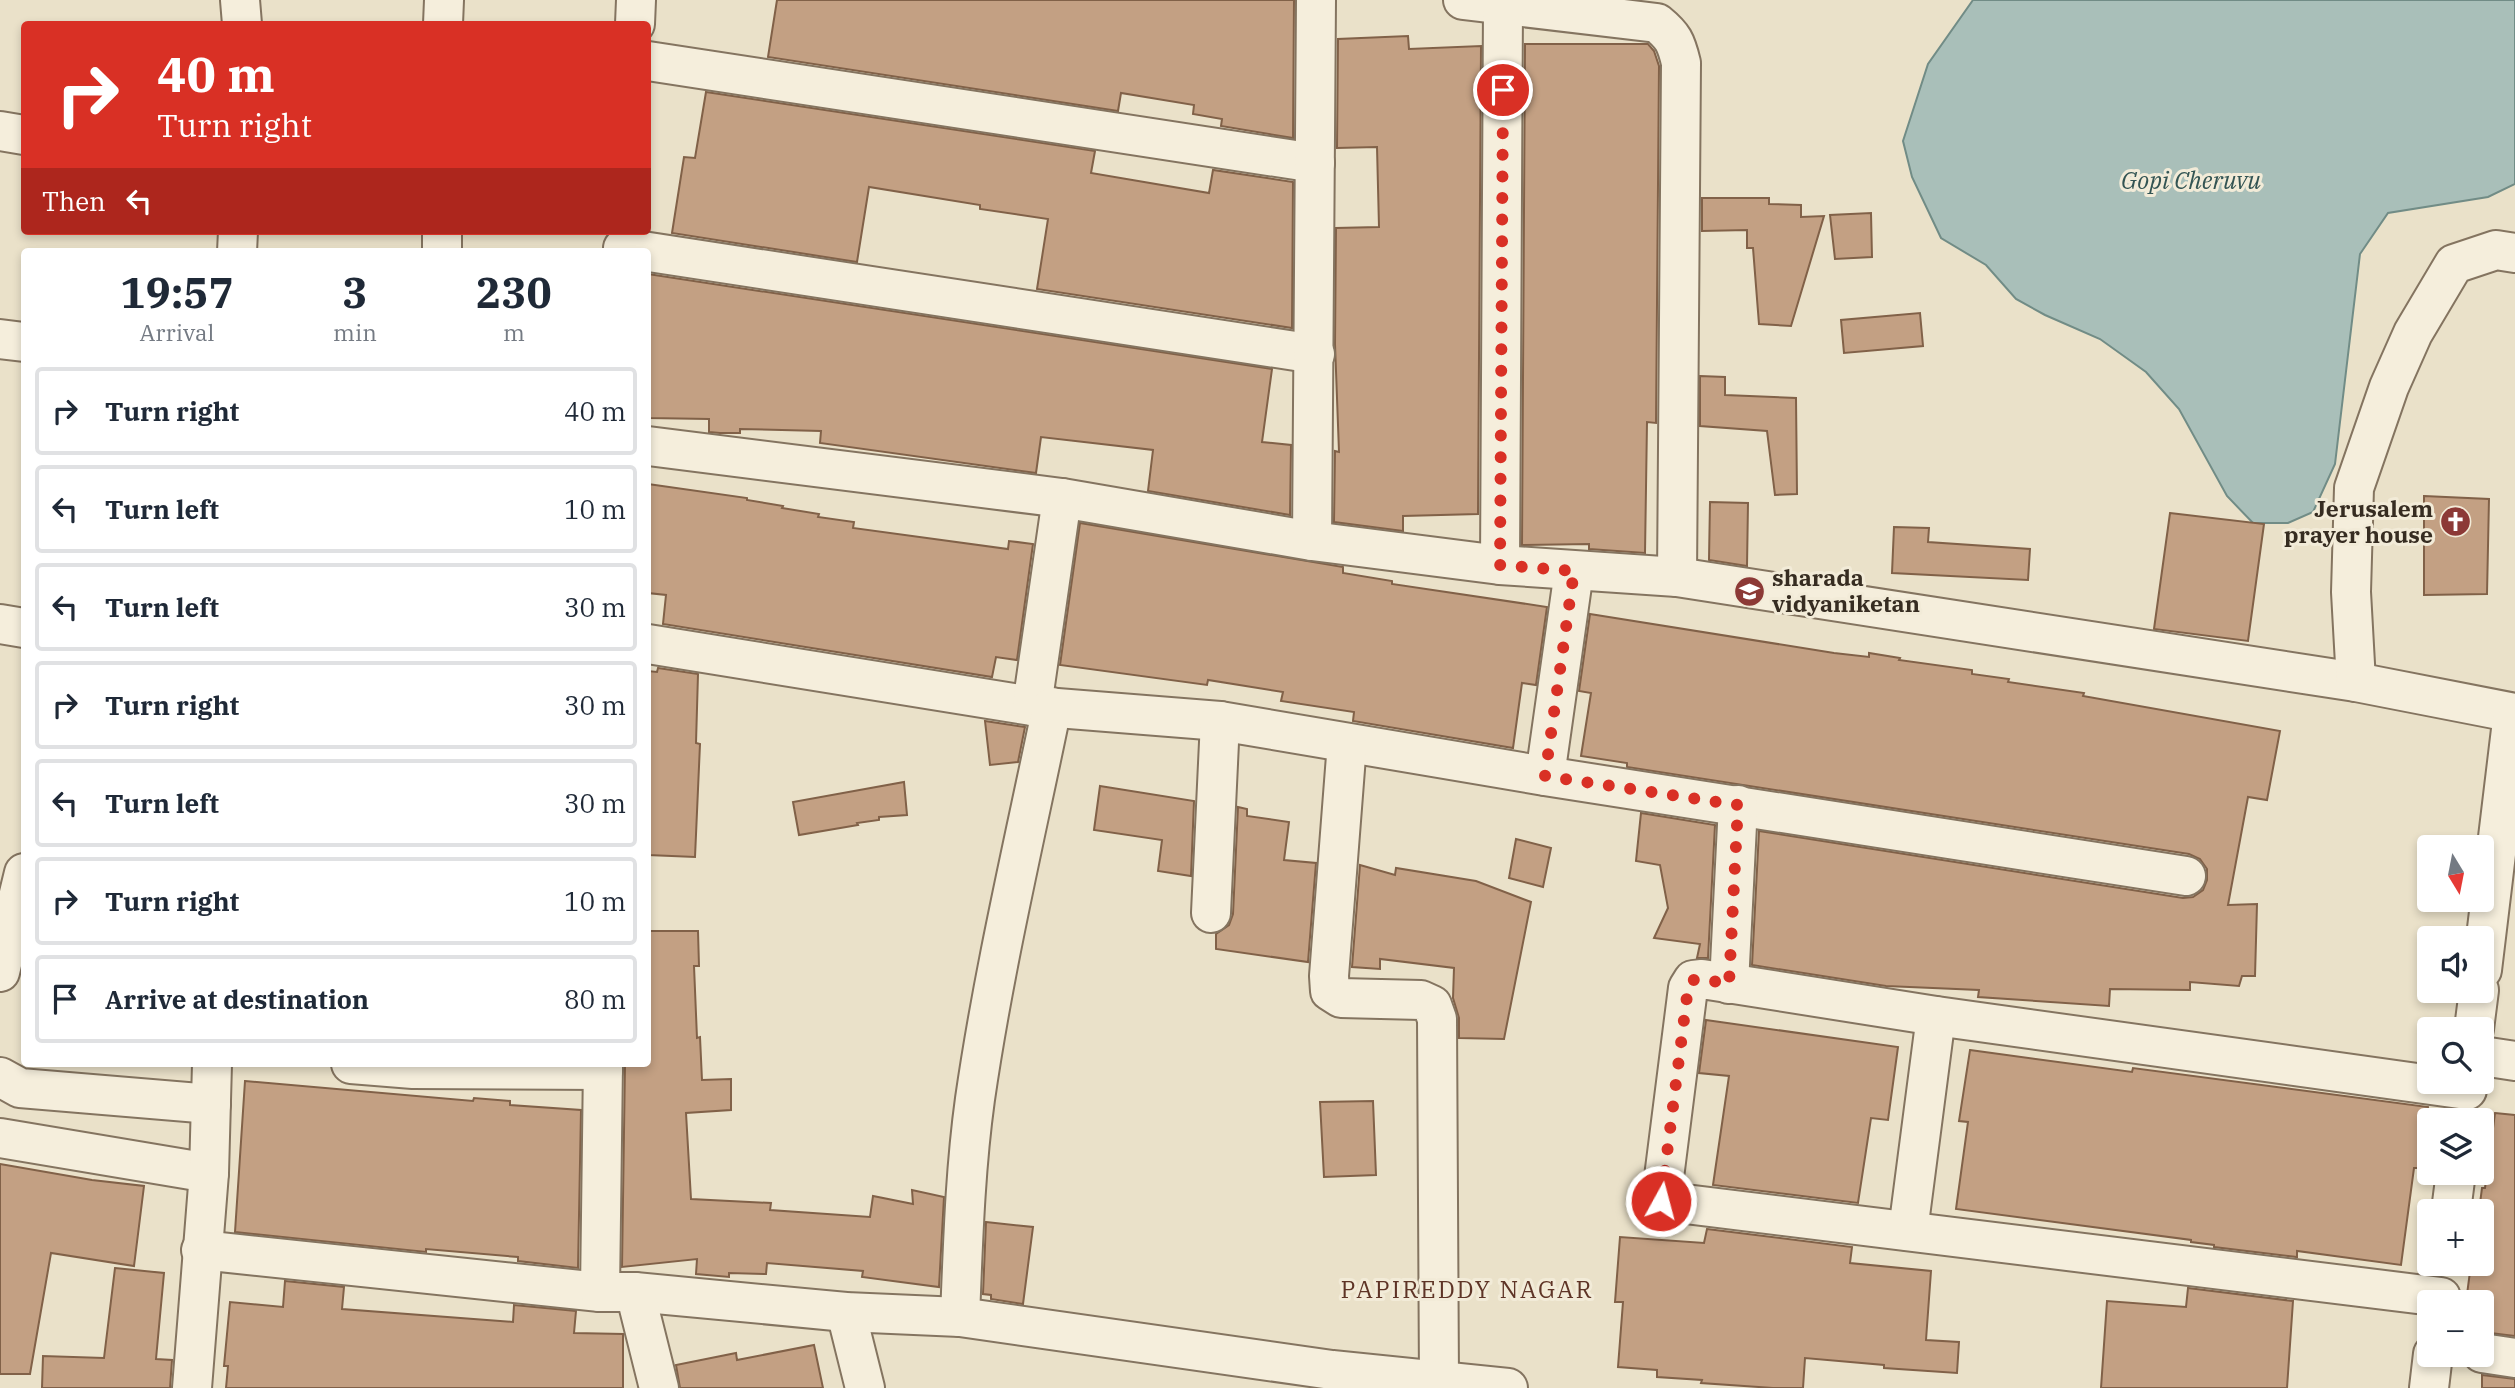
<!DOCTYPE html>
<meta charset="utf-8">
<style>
:root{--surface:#fff;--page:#f6f6f7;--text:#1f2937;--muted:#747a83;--line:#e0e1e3}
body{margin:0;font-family:"IBM Plex Serif",serif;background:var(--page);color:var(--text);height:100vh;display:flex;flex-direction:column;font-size:26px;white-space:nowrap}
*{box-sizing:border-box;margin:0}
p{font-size:23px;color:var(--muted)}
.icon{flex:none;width:38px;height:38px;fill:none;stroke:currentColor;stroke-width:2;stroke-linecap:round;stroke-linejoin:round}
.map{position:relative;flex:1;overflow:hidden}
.side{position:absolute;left:21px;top:248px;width:630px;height:819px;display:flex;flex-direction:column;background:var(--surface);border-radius:7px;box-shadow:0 4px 10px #0003}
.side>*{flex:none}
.top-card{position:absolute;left:21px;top:21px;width:630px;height:214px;border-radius:7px;box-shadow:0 4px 10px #0003;background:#d93025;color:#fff;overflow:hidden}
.needle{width:46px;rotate:170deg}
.fabs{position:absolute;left:2417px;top:835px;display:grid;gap:14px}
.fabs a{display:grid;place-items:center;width:77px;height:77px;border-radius:7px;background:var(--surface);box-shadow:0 4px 10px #0003;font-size:35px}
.pin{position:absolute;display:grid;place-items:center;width:60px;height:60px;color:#fff;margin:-30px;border:4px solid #fff;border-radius:50%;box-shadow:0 2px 7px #0007}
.me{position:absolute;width:77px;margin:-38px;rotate:7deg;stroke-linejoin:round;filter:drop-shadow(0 0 5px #0008)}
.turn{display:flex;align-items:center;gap:24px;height:147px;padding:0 21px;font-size:32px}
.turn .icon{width:91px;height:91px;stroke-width:2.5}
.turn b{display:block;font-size:49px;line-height:60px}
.then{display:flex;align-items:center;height:66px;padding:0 21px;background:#0003;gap:14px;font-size:26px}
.eta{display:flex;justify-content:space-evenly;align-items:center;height:119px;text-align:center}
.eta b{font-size:42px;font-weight:700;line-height:49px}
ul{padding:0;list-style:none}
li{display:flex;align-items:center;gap:21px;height:88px;margin:0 14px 10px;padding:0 7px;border:4px solid var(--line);border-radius:7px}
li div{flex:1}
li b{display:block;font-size:26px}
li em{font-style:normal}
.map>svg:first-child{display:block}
.water{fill:#a9bfb9;stroke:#718c86;stroke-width:2}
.building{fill:#c3a083;stroke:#816148;stroke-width:2}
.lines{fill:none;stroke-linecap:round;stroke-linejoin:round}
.minor-casing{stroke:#847460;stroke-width:42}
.minor{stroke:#f5eedc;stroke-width:38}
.route{stroke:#d93025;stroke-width:12;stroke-dasharray:0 21.6}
.labels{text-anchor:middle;stroke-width:6;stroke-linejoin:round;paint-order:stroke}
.poi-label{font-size:23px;font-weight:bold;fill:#362c21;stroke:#f2ebd8;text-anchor:end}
.water-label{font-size:24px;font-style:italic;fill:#335453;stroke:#f2ebd8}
.neighbourhood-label{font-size:24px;letter-spacing:2px;fill:#5e3426;stroke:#f2ebd8}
</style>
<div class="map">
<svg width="2515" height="1388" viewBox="0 0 2515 1388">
<rect width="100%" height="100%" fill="#eae1c9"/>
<!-- water -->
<polygon class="water" points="1973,0 2515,0 2515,184 2488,197 2388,213 2360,254 2335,464 2313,512 2288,523 2253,523 2227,496 2179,409 2146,372 2100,339 2045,315 2016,299 1986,265 1941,238 1912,177 1903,141 1928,64"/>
<!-- building -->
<g class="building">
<polygon points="777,0 1294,0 1293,138 1221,126 1222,119 1193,114 1194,105 1121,93 1118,111 768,57"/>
<polygon points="1408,36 1409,49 1481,46 1478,514 1403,516 1403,531 1334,522 1335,451 1339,452 1335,344 1336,228 1379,227 1377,147 1337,148 1338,39"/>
<polygon points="1525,44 1648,44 1654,51 1659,66 1656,423 1647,422 1645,553 1589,549 1589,544 1522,545"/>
<polygon points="706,92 1095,151 1091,173 1209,193 1213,170 1293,182 1292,328 1037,289 1048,219 980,209 980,205 869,187 857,262 672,233 684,157 695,158"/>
<polygon points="1702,198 1769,198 1769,204 1801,205 1801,217 1824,216 1791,326 1759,324 1753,248 1747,248 1747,230 1702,231"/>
<polygon points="1871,213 1872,257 1835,259 1830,215"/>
<polygon points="648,274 1272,369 1262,442 1291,445 1290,515 1148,491 1153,450 1041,437 1036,473 820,443 821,431 740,429 740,433 720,433 709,432 709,419 648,418"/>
<polygon points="1920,313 1923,346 1844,353 1841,320"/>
<polygon points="1700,376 1725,377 1725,395 1796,398 1797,494 1775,495 1767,431 1700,426"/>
<polygon points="648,484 747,498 747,500 783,506 782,508 819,514 818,517 854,522 853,528 1008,549 1009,541 1033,544 1017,660 996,657 992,677 663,624 666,595 648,593"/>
<polygon points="2424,496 2489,499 2487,594 2424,595"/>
<polygon points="1710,502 1748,503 1747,566 1709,560"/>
<polygon points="2170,513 2264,524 2248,641 2154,629"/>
<polygon points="1080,523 1343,567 1343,573 1392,581 1392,584 1547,607 1536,685 1522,683 1513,748 1353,721 1354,712 1281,701 1283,692 1208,680 1207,685 1060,665"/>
<polygon points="1894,527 1929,528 1928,542 2030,549 2028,580 1892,573"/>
<polygon points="1590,614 1834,653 1869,657 1869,653 1900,658 1899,660 1972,670 1972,674 2009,679 2008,682 2084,693 2083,696 2280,731 2267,800 2248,797 2228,905 2257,904 2255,976 2242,976 2239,986 2190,982 2190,990 2110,989 2109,1006 1978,997 1979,990 1886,986 1752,965 1759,831 2183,898 2193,897 2203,890 2207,880 2207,869 2200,859 2189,854 1627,767 1627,763 1581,756 1591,693 1579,691"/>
<polygon points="658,668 698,674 696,743 700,744 695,857 648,855 648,671 657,672"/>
<polygon points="985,721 1025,727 1018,762 990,765"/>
<polygon points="904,782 907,815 879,817 879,820 857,823 858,825 799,835 793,802"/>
<polygon points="1100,786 1194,801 1191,876 1158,871 1162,840 1094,830"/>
<polygon points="1238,807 1247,809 1247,816 1289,822 1284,860 1316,863 1308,962 1216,949 1216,934 1229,925 1233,914"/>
<polygon points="1641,813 1715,825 1708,958 1697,958 1700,944 1654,938 1668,908 1660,865 1636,861"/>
<polygon points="1516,839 1551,848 1543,887 1509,878"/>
<polygon points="1360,865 1395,875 1396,868 1476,881 1531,902 1504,1039 1459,1038 1459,1018 1453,998 1454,968 1380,959 1380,969 1352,967"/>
<polygon points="648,931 698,931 699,966 694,966 697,1038 700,1037 702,1080 731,1079 731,1110 686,1113 691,1199 771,1203 770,1210 870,1217 873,1196 913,1204 912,1190 944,1197 939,1287 862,1277 863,1271 767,1263 766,1274 729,1273 729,1277 696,1274 697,1259 622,1267 625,1064 648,1064"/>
<polygon points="1706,1020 1898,1047 1888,1120 1871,1118 1858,1203 1713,1185 1729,1076 1699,1073"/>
<polygon points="1970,1050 2132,1072 2133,1068 2428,1107 2419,1168 2414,1168 2401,1265 2297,1251 2297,1257 2214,1247 2214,1245 2191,1242 2191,1240 1956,1209 1968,1122 1959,1121"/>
<polygon points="245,1081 473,1101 474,1098 510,1101 510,1105 581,1110 578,1268 518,1261 518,1257 426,1249 426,1252 235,1232"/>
<polygon points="1373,1101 1376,1175 1324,1177 1320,1102"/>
<polygon points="2495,1113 2515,1115 2515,1336 2482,1332 2482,1302 2466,1302 2471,1264 2482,1264 2482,1211 2479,1211 2482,1188 2485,1188"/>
<polygon points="0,1164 92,1180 144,1186 134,1266 51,1253 30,1374 0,1374"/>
<polygon points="986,1222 1033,1227 1023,1304 991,1299 991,1295 983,1294"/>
<polygon points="1707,1229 1852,1247 1850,1263 1931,1271 1926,1340 1959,1342 1957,1373 1884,1368 1884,1365 1805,1358 1803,1388 1773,1388 1701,1383 1702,1380 1657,1377 1657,1370 1618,1367 1623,1302 1615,1302 1620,1237 1704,1243"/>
<polygon points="115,1268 164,1273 156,1359 172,1360 170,1388 42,1388 43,1356 104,1358"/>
<polygon points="285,1281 344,1287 342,1309 513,1322 514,1305 576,1311 574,1333 623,1334 623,1388 226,1388 228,1366 224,1366 230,1302 283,1307"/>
<polygon points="2188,1288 2293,1301 2287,1388 2101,1388 2107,1301 2186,1307"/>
<polygon points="814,1345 823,1388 680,1388 676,1365 736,1353 737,1360"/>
<polygon points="2482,1375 2515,1379 2515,1388 2482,1388"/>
</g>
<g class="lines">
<defs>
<g id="minor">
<polyline points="240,0 242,24"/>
<path d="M1463,0l194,23c16,13 19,19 24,40l-4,514"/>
<polyline points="443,24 444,0"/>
<polyline points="635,24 636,0"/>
<polyline points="648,61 1315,163"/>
<polyline points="0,131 24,135"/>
<polyline points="623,248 1315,354"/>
<polyline points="237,252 238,231"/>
<polyline points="442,252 442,231"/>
<polyline points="0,339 24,342"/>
<polyline points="648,446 1062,498 1312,541 1500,565 1677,577 2356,682 2515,713"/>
<polyline points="1312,541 1316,0"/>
<polyline points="1500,565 1503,6"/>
<polyline points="0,624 24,628"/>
<polyline points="648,644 1032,706 1220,721 1545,776 2186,876"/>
<polyline points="2356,682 2351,592 2354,488 2389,387 2413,333 2454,264 2496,250 2515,253"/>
<polyline points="1032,706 1062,498"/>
<polyline points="1347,743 1329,976 1330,991 1341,998 1421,1000 1432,1005 1437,1019 1439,1381"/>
<polyline points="1545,776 1574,571"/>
<polyline points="1211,913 1220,721"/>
<polyline points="2482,970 2513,713"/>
<polyline points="0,972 24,873"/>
<polyline points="1729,984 1738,805"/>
<polyline points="2474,1029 2479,990"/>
<polyline points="2482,1056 2515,1061"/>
<polyline points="351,1064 413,1069 603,1070"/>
<polyline points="0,1077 20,1088 211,1104"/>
<polyline points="0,1138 209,1173"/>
<polyline points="2451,1211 2456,1172"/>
<polyline points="1908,1231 1936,1016"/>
<polyline points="201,1250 600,1292 635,1292 846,1312 960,1317 1332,1370 1508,1388"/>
<polyline points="600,1292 603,1064"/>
<polyline points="635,1292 659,1388"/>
<polyline points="2441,1297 1661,1201 1688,988 1693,980 1702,979 1936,1016 2467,1090"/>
<polyline points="846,1312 865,1388"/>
<path d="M960,1317c3,-73 5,-146 15,-218 19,-131 50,-261 77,-392"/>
<polyline points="2482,1353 2515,1358"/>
<polyline points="192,1388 209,1173 212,1064"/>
<polyline points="2429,1388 2433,1354"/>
</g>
</defs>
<!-- minor casing -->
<use href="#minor" class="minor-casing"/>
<!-- minor -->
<use href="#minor" class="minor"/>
</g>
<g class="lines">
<!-- route -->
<polyline class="route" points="1503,90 1500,565 1574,571 1545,776 1738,805 1729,984 1702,979 1693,980 1688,988 1661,1201"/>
</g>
<!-- icons -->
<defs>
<symbol id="church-disc" viewBox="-11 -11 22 22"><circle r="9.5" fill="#8c3936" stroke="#f2ebd8"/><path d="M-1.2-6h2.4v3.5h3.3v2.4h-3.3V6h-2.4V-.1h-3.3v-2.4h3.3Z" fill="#fff"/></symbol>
<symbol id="university-disc" viewBox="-11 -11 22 22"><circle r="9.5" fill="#8c3936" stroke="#f2ebd8"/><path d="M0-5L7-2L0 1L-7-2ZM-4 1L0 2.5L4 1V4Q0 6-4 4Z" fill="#fff"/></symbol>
</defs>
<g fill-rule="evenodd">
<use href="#church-disc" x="2438" y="504" width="35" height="35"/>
<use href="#university-disc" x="1732" y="574" width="35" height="35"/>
</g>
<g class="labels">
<!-- poi labels -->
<g class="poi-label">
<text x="2433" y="517">Jerusalem<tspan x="2433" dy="26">prayer house</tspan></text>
<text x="1772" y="586" text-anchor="start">sharada<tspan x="1772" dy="26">vidyaniketan</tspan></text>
</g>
<!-- water labels -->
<g class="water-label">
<text x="2191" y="189">Gopi Cheruvu</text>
</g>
<!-- neighbourhood labels -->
<g class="neighbourhood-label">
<text x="1467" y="1298">PAPIREDDY NAGAR</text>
</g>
</g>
</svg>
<div class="fabs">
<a><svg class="needle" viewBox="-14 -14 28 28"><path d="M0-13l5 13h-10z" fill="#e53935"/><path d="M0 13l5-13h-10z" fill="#747a83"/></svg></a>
<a><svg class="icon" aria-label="sound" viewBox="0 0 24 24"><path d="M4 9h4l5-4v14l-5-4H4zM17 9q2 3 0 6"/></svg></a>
<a><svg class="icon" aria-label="search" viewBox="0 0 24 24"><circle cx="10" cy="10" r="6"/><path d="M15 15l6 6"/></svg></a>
<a><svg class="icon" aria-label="layers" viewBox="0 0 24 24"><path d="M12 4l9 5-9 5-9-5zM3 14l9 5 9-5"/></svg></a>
<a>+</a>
<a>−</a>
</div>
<div class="pin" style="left:1503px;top:90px;background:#d93025"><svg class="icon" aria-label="arrive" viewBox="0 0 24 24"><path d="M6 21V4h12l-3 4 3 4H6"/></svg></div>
<svg class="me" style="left:1661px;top:1201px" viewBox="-20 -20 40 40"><circle r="17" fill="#d93025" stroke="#fff" stroke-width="3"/><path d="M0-11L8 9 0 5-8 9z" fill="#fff"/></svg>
<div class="top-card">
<div class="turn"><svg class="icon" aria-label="right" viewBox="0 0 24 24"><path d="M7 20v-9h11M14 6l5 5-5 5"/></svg><div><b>40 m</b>Turn right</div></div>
<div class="then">Then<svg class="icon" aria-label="left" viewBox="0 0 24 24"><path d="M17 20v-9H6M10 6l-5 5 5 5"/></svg></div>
</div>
<section class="side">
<div class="eta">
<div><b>19:57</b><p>Arrival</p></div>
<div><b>3</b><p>min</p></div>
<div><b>230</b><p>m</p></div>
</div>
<ul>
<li><svg class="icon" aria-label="right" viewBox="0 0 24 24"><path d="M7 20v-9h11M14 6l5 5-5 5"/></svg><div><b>Turn right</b></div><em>40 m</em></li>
<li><svg class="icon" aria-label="left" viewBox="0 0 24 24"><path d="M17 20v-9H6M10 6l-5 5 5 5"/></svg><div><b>Turn left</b></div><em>10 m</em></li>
<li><svg class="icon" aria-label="left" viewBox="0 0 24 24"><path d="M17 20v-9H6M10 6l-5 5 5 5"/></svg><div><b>Turn left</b></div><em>30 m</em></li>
<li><svg class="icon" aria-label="right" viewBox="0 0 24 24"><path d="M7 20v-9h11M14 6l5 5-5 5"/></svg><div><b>Turn right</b></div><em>30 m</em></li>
<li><svg class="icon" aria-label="left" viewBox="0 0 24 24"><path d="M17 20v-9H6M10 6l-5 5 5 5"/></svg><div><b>Turn left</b></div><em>30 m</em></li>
<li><svg class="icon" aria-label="right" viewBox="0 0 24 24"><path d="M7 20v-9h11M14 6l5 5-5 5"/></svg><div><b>Turn right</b></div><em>10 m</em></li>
<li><svg class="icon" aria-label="arrive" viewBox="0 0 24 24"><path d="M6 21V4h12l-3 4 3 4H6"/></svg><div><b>Arrive at destination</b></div><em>80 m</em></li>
</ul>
</section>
</div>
